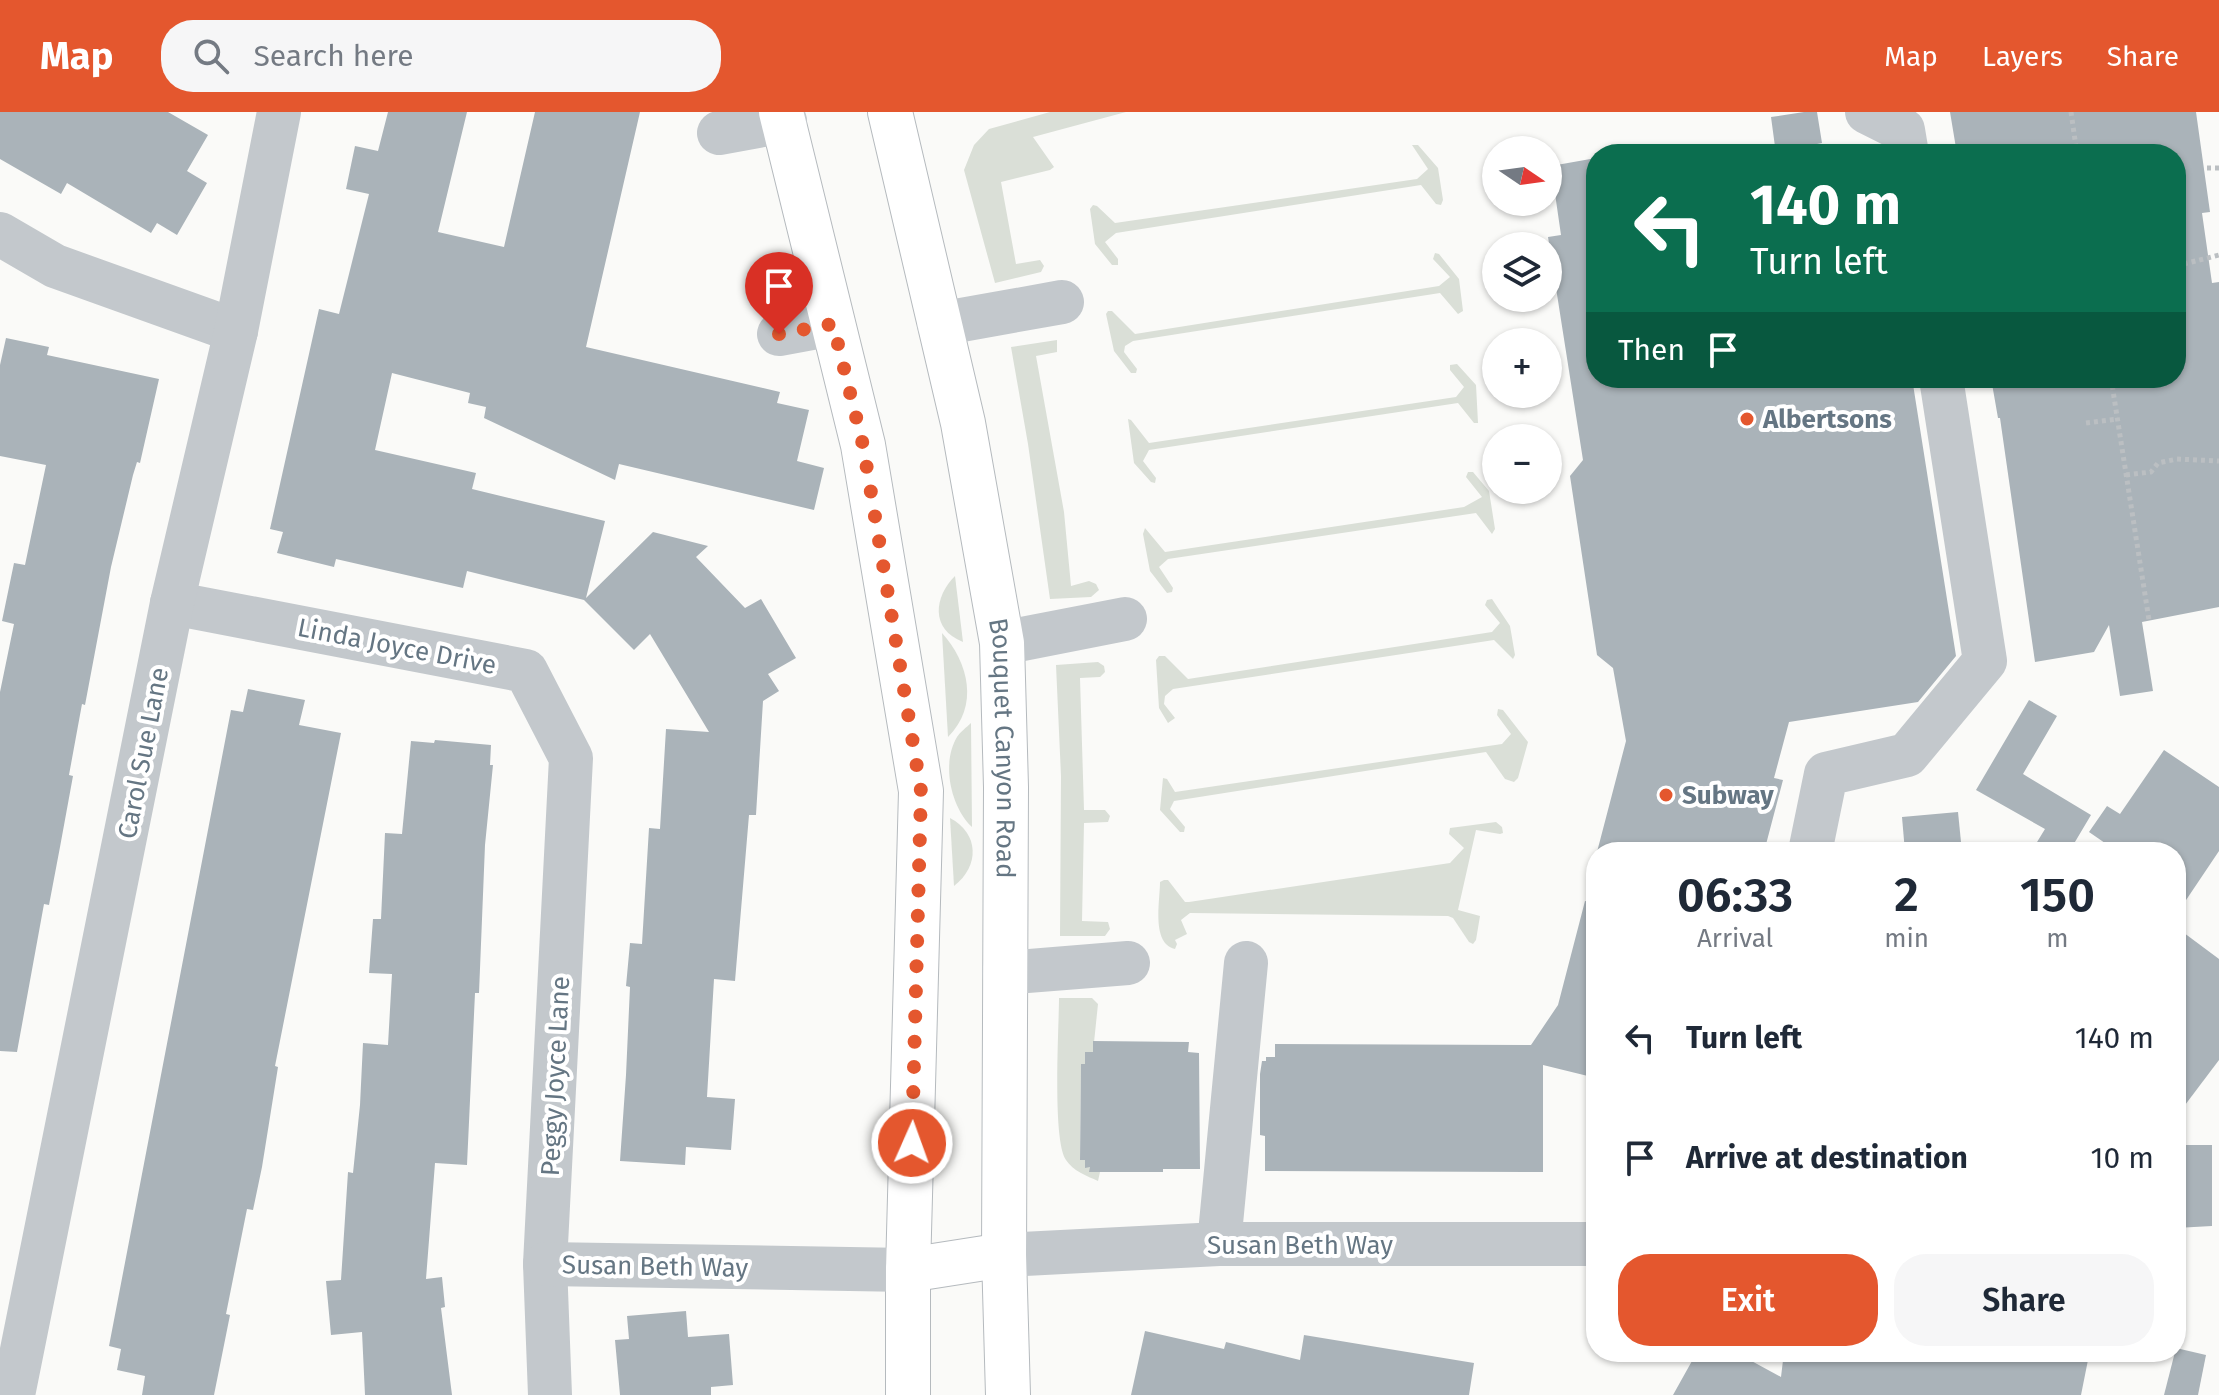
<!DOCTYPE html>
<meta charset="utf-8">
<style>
:root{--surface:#fff;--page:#f6f6f7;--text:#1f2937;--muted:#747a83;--accent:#e4572e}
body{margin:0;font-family:"Fira Sans",sans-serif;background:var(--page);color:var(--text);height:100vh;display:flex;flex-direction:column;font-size:30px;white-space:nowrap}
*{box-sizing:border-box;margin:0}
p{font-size:26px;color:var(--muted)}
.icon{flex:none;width:44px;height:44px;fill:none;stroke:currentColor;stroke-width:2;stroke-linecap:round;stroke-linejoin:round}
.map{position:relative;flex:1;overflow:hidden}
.sheet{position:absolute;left:1586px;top:730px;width:600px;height:520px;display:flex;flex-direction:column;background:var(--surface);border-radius:32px;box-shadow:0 2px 6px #0004}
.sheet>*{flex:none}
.top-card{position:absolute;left:1586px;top:32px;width:600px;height:244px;border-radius:32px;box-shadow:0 2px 6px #0004;background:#0b6e4f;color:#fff;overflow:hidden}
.needle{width:52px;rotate:103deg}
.fabs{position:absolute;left:1482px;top:24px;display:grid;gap:16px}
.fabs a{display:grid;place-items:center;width:80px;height:80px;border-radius:50%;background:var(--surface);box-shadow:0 2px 6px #0004;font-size:40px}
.pin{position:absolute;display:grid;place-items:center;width:68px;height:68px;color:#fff;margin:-82px -34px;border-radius:50% 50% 50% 0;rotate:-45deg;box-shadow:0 0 8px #0007}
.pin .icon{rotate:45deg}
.me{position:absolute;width:88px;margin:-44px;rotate:2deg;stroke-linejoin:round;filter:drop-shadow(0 0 6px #0008)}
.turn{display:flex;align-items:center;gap:28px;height:168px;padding:0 32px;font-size:36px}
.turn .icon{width:104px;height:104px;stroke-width:2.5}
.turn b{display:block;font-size:56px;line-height:68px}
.then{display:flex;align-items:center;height:76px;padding:0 32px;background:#0003;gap:16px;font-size:30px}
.eta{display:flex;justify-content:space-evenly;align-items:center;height:136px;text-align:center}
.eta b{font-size:48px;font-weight:600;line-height:56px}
.button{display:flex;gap:16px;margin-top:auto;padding:16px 32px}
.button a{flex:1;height:92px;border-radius:32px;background:var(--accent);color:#fff;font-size:32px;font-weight:600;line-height:92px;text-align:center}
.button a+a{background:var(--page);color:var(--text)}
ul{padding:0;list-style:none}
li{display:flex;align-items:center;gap:24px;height:120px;padding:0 32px}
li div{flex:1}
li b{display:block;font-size:30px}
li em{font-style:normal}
header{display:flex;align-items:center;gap:48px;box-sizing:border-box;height:112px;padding:0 40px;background:var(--accent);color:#fff}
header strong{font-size:38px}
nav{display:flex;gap:44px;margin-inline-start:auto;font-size:28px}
.search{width:560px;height:72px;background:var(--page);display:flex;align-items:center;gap:20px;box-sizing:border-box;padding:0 28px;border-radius:32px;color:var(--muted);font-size:30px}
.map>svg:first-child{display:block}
.green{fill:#dadfd7}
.building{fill:#aab3b9}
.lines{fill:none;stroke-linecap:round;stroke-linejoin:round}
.major-casing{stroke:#b5babe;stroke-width:46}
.path{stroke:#bbbfc2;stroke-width:5;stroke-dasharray:4 4;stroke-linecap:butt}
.minor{stroke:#c3c8cc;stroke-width:44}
.major{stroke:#fff;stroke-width:44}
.route{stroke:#e4572e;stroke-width:14;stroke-dasharray:0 25.2}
.poi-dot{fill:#e4572e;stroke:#fff;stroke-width:3}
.labels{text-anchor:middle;stroke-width:8;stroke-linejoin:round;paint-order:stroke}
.poi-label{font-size:26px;font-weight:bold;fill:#657683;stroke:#fff;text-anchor:start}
.street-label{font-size:26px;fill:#657683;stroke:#fff}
</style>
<header>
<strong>Map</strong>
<div class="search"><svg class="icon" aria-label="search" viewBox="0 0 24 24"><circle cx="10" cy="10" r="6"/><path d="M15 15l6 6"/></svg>Search here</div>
<nav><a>Map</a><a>Layers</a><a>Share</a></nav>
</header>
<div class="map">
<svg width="2219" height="1283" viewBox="0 0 2219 1283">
<rect width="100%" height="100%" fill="#fafaf8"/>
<!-- green -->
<g class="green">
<polygon points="1050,0 1126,0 1033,25 1054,55 1050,58 1001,70 1016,152 1040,148 1044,154 1041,160 995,171 964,58 974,33 989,17"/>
<polygon points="1412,33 1418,33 1438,56 1443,88 1441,93 1436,92 1421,73 1116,121 1105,130 1118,147 1118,153 1112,153 1095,132 1090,97 1093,93 1097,94 1115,111 1417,67 1428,57"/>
<polygon points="1435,141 1439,142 1459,167 1463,199 1458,202 1440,181 1133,229 1125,234 1124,240 1137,257 1136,261 1131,261 1114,239 1106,202 1108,199 1112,199 1135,222 1439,174 1450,165 1433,147"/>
<polygon points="1057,228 1057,240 1036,244 1064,400 1071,474 1089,469 1096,472 1099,478 1091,485 1050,487 1028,332 1011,235"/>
<polygon points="1457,252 1476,273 1478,311 1474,311 1458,291 1149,338 1143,349 1156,366 1155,371 1151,370 1134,351 1128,307 1131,308 1149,331 1456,285 1464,275 1450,258 1450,253"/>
<polygon points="1468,360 1473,360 1489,379 1495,417 1492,422 1476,401 1168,447 1159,455 1173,476 1172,480 1167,481 1150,459 1143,422 1145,416 1165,440 1464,395 1482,385 1466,365"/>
<path d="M955,464l8,66c-33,-13 -29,-45 -8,-66z"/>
<polygon points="1492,487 1510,514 1515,543 1513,547 1494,528 1173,577 1165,584 1164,592 1175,606 1168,611 1159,596 1156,548 1159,544 1165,544 1188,567 1492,520 1500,511 1485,493 1487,488"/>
<path d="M942,521c27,30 37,73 6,104z"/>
<polygon points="1098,550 1104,554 1105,560 1100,565 1080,566 1084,698 1105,698 1110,704 1108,710 1084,711 1082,809 1108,810 1110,817 1105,824 1060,824 1061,664 1056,553"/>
<polygon points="1498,597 1503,598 1528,630 1518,666 1514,670 1505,667 1486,640 1174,689 1170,697 1185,715 1184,720 1180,720 1160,698 1163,666 1167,667 1175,680 1502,632 1511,622 1497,603"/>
<path d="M971,611l1,104c-21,-20 -31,-63 -15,-90 3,-5 10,-10 14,-14z"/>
<path d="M950,706c29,15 30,48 4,68z"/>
<path d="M1496,710l6,5 1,6 -3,1 -24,-4 -18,80 22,6 -4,24 -3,4 -4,-2 -16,-24 -5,-2 -258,-3 -9,7 6,14 -12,6 2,4 -2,5c-24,-6 -15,-47 -15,-67l4,-2h4l17,22h4l261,-39 14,-15 -15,-14 1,-6z"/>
<path d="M1059,886h33l6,6 -5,48 -8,13h-4l-1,94 5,1v7h5v5h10l-2,9c-11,-5 -25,-10 -32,-21 -14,-20 -7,-132 -7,-162z"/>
</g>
<!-- building -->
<g class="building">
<polygon points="0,0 168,0 208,23 187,59 207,71 177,123 157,111 151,121 67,71 61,82 0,47"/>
<polygon points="388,0 467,0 438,120 504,135 535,0 640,0 586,235 780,280 777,291 809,298 797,349 824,356 814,398 619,352 615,368 484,306 486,295 468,291 470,281 392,261 375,338 476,361 472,377 605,409 586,486 653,420 708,434 696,445 745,496 761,487 796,546 768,562 779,579 763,589 756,703 749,703 735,869 714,867 707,985 735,987 731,1038 686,1035 685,1053 620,1049 626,963 630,875 626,874 630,831 642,832 649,716 660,717 666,617 709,620 650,522 634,538 584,488 467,459 463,476 336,447 334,455 277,441 283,420 270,417 319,197 339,202 369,82 346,77 355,34 378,39"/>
<polygon points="1804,0 1817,0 1822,31 1807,34 1809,42 1776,42 1771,5"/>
<polygon points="1950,0 2196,0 2210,100 2202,101 2212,171 2219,170 2219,495 2142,510 2153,579 2120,584 2109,513 2094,540 2035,550 2000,306 1998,306 1991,266 2176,266 2176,42 2083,42 2083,36 2047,42 1957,42"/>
<polygon points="1596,46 1596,266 1912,266 1956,544 1918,590 1789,610 1774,666 1783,668 1764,740 1597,740 1626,629 1613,556 1597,543 1570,364 1583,348 1548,125 1561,123 1551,54"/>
<polygon points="6,226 49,235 47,243 159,267 140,351 137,350 133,363 111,455 85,593 82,592 69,663 73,664 60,735 49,793 44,792 17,940 0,939 0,580 14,512 2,509 14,451 25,453 46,353 0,344 0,253"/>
<polygon points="248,577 305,588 299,613 341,621 275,954 278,955 262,1055 253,1098 247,1097 226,1202 230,1203 214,1283 142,1283 145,1264 117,1258 121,1237 109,1234 231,598 243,600"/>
<polygon points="2029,588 2057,604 2023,662 2091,703 2069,740 2031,740 2045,717 1976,678"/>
<polygon points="435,628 491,633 490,653 493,653 485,733 479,881 475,881 467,1053 435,1051 426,1167 442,1165 445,1195 441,1196 452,1283 365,1283 362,1220 331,1223 326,1169 341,1168 348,1060 353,1061 360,993 363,931 388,933 392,862 369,861 373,807 381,807 385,721 402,722 411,629 434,631"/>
<polygon points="2164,638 2219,675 2219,739 2176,803 2176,740 2118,740 2089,720 2107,694 2120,702"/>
<polygon points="1958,700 1962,740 1905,740 1902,705"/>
<polygon points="1585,789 1596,791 1596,966 1543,953 1543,1060 1265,1059 1265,1024 1260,1023 1260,962 1262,949 1266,949 1266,945 1275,945 1275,932 1531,933 1558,893"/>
<polygon points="2176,815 2219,847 2219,948 2176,1005"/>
<polygon points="1093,929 1189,930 1188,940 1199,941 1200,1057 1163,1057 1163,1060 1089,1060 1090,1055 1085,1056 1085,1048 1080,1048 1081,952 1085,952 1085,940 1093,940"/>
<polygon points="2176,1033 2212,1033 2212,1114 2176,1116"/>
<polygon points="686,1199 688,1225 729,1222 733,1273 711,1275 711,1283 620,1283 615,1228 629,1227 627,1204"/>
<polygon points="1145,1219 1224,1237 1226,1230 1300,1248 1304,1223 1474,1251 1469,1283 1131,1283"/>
<polygon points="2176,1236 2206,1243 2198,1283 2164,1283"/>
<polygon points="1697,1240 1735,1240 1781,1265 1784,1240 2054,1240 2088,1248 2081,1283 1673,1283"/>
</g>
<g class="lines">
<defs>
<g id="major">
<polyline points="781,0 863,333 921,679 908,1158 908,1283"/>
<path id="s1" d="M890,0l73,311 39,220 4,144 -2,468 4,140"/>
<polyline points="908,1158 1004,1143"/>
</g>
</defs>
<!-- major casing -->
<use href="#major" class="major-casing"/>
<!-- path -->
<g class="path">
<polyline points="2071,0 2077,42"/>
<polyline points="2207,56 2219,56"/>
<polyline points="2176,154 2219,143"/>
<polyline points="2111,266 2149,508"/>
<polyline points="2086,311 2118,307"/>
<polyline points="2126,363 2151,360 2158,351 2177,347 2219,349"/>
</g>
<!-- minor -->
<g class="minor">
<polyline points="1867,0 1903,18 1907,42"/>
<polyline points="719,21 785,9"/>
<polyline points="0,122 55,154 236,219"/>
<polyline points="939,212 1062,190"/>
<polyline points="779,222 833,212"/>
<polyline points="172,491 526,559 571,646 545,1152 550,1283"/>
<polyline points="1002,531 1125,507"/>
<polyline points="1810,740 1826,662 1907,643 1985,549 1941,266"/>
<polyline points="1004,861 1128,851"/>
<polyline points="1219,1132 1246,851"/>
<polyline points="1004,1143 1219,1132 1596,1132"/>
<polyline points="545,1152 908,1158"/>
<polyline points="13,1283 172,491 236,219 279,0"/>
</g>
<!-- major -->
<use href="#major" class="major"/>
</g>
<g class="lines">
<!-- route -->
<polyline class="route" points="779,222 833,212 863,333 921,679 912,1031"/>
</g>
<!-- markers -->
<g class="poi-dot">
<circle cx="1747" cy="307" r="8"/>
<circle cx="1666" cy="683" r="8"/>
</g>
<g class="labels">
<!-- poi labels -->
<g class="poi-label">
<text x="1763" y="316">Albertsons</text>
<text x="1682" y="692">Subway</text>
</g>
<!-- street labels -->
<g class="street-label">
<text transform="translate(397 534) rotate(11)" y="9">Linda Joyce Drive</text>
<text dy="9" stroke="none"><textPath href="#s1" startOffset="648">Bouquet Canyon Road</textPath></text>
<text transform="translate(143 641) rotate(-79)" y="9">Carol Sue Lane</text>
<text transform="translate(555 964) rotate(-87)" y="9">Peggy Joyce Lane</text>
<text x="1300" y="1142">Susan Beth Way</text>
<text transform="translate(655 1154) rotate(1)" y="9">Susan Beth Way</text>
</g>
</g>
</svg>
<div class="fabs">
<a><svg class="needle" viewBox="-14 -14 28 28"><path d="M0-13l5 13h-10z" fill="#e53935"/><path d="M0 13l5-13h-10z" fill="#747a83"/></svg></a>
<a><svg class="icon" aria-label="layers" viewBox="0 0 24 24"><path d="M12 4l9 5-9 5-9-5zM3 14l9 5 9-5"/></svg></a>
<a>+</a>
<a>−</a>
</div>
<div class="pin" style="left:779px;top:222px;background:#d93025"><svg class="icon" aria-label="arrive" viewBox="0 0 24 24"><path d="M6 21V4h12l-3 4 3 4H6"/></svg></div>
<svg class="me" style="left:912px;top:1031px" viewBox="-20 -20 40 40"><circle r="17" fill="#e4572e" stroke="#fff" stroke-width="3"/><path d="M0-11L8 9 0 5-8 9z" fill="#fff"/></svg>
<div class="top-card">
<div class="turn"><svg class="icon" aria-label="left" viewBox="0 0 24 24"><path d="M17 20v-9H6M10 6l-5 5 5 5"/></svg><div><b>140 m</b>Turn left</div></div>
<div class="then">Then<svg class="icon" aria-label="arrive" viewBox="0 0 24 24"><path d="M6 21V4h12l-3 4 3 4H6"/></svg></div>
</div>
<section class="sheet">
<div class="eta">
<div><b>06:33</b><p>Arrival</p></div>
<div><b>2</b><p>min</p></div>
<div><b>150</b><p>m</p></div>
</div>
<ul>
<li><svg class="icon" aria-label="left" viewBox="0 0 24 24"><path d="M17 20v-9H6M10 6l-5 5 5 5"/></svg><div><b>Turn left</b></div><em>140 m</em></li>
<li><svg class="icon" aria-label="arrive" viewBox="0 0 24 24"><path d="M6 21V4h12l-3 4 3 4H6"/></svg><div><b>Arrive at destination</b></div><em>10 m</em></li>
</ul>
<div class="button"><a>Exit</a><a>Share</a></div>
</section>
</div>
